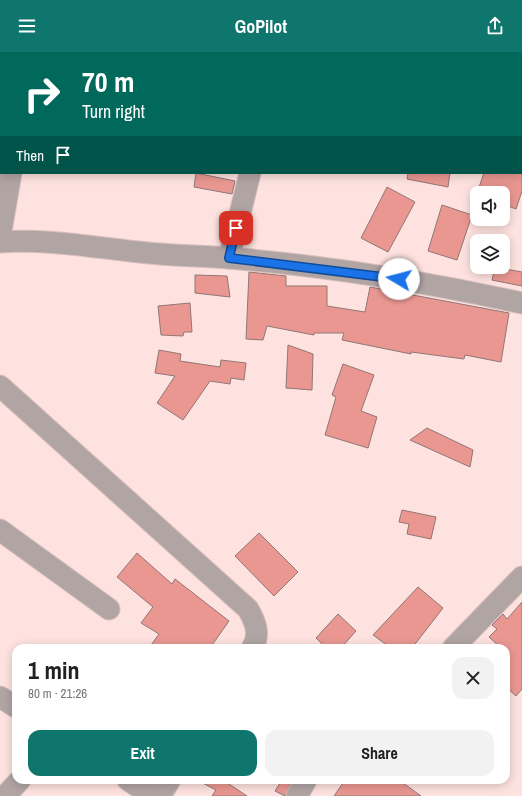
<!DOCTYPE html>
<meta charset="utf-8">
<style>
:root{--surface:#fff;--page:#f2f2f2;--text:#202124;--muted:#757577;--accent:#0f766e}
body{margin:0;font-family:"Archivo Narrow",sans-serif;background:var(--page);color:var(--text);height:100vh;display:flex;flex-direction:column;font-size:15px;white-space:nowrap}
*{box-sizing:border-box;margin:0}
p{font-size:13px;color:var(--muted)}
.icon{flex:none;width:22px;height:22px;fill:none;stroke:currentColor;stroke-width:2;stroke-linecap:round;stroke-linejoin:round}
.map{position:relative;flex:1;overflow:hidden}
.drawer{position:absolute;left:12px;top:592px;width:498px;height:140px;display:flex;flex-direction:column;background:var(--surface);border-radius:12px;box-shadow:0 2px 10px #0003}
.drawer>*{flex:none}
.hud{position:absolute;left:0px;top:0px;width:522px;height:122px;box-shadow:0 2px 10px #0003;background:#00695c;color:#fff;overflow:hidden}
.tools{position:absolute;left:470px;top:134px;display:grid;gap:8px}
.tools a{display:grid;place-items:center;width:40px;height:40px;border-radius:8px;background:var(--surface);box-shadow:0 2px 10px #0003;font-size:20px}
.pin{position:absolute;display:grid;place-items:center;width:34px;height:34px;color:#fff;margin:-17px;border-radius:8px;box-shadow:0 2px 6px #0006}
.me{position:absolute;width:44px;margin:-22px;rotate:278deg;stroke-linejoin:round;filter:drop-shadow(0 0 3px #0008)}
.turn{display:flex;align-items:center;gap:14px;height:84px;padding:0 16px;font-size:18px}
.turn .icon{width:52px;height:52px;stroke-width:2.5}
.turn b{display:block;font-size:28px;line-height:34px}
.then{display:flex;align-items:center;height:38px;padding:0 16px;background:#0003;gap:8px;font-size:15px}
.round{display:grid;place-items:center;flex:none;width:42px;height:42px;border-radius:12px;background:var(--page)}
.summary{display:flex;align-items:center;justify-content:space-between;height:68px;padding:0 16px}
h1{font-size:24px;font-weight:800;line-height:30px}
.action{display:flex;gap:8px;margin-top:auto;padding:8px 16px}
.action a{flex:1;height:46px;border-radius:12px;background:var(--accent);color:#fff;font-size:16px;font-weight:800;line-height:46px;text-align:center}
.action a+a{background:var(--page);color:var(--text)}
header{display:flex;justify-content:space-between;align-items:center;height:52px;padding:0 16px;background:var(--accent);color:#fff;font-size:18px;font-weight:800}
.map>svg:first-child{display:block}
.building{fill:#ea9791;stroke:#907774}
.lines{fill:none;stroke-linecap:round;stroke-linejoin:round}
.minor-casing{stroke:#d7bebb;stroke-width:23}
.minor{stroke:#b1a5a4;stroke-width:21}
.route-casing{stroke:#114b97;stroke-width:10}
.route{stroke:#1a73e8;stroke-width:7}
</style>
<header><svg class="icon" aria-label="menu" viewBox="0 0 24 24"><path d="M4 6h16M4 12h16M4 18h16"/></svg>GoPilot<svg class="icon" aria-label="share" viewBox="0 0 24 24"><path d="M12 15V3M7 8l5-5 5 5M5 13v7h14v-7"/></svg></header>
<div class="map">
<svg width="522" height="744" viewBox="0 0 522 744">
<rect width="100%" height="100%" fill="#fee2df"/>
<!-- building -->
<g class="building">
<polygon points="196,121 235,129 232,142 194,135"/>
<polygon points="408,121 450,121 448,135 407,127"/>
<polygon points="484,121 522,121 522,139 516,157 503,152 503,141 477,141"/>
<polygon points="387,135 415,150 388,200 361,186"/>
<polygon points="442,153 472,163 457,208 428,199"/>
<polygon points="495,215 522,220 522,234 492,228"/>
<polygon points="249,220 286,224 286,234 327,234 327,254 365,260 370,235 509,261 501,310 465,303 464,307 411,300 411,302 342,288 344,281 314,281 314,283 267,274 263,288 246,287"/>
<polygon points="195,223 227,224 230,245 195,241"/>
<polygon points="190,251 192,280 184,280 183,284 161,283 158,254"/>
<polygon points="288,293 313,302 312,338 286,336"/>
<polygon points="159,298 181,302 180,309 220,315 221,308 246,311 244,328 231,326 230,332 210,329 183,368 157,351 175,324 155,321"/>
<polygon points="343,312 374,323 361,359 377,365 368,396 325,383 336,345 332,343"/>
<polygon points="427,376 473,398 470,415 410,388"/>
<polygon points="402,458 436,465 431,487 407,482 409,472 399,470"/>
<polygon points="259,481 298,520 274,544 235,504"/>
<polygon points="137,501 172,532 175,527 229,569 210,596 149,596 159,582 141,571 153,555 117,525"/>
<polygon points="418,535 443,556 412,596 391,596 373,583"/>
<polygon points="522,550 522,637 516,644 506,635 506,596 501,596 489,585 497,577 492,573 503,562 507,567"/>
<polygon points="338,562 356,579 341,596 326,596 316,586"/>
<polygon points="197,728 223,728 247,744 212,744 216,738"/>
<polygon points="282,728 292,728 285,744 275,739"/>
<polygon points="345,728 399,728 421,744 334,744"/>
</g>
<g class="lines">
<defs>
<g id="minor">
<polyline points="51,1 51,0"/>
<polyline points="294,1 295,0"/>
<polyline points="521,72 522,72"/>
<polyline points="0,185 11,121"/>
<path d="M0,190c53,-4 106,8 160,12 23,2 46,2 69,4 98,8 197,24 293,45"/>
<polyline points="229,206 250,121"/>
<path d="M0,334l248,223c7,12 13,26 4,39"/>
<polyline points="0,478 109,557"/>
<polyline points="453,596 522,525"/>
<polyline points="0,645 16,655"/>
<polyline points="128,728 152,744"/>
<polyline points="5,744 20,728"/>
<polyline points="160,744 170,728"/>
<polyline points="297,744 306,728"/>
</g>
</defs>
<!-- minor casing -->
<use href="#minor" class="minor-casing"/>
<!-- minor -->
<use href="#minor" class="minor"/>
</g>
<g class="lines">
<defs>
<polyline id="route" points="236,176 229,206 399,227"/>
</defs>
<!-- route casing -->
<use href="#route" class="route-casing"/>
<!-- route -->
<use href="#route" class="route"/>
</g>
</svg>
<div class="tools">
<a><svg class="icon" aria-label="sound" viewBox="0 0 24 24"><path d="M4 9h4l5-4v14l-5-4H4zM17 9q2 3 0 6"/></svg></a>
<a><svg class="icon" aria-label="layers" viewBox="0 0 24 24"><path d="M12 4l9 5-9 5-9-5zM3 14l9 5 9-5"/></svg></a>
</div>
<div class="pin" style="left:236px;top:176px;background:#d93025"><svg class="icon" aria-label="arrive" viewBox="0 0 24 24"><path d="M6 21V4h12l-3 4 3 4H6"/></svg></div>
<svg class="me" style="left:399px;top:227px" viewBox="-20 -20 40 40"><circle r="19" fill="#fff"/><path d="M0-13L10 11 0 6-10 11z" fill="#1a73e8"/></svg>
<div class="hud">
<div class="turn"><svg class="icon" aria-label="right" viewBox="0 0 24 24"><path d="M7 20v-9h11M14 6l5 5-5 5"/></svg><div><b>70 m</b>Turn right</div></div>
<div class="then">Then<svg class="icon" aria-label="arrive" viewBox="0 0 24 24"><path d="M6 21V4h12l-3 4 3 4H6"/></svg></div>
</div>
<section class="drawer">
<div class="summary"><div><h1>1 min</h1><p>80 m · 21:26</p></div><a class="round"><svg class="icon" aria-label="close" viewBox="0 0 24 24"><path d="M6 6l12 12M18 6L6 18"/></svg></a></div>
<div class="action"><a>Exit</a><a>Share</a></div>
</section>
</div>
